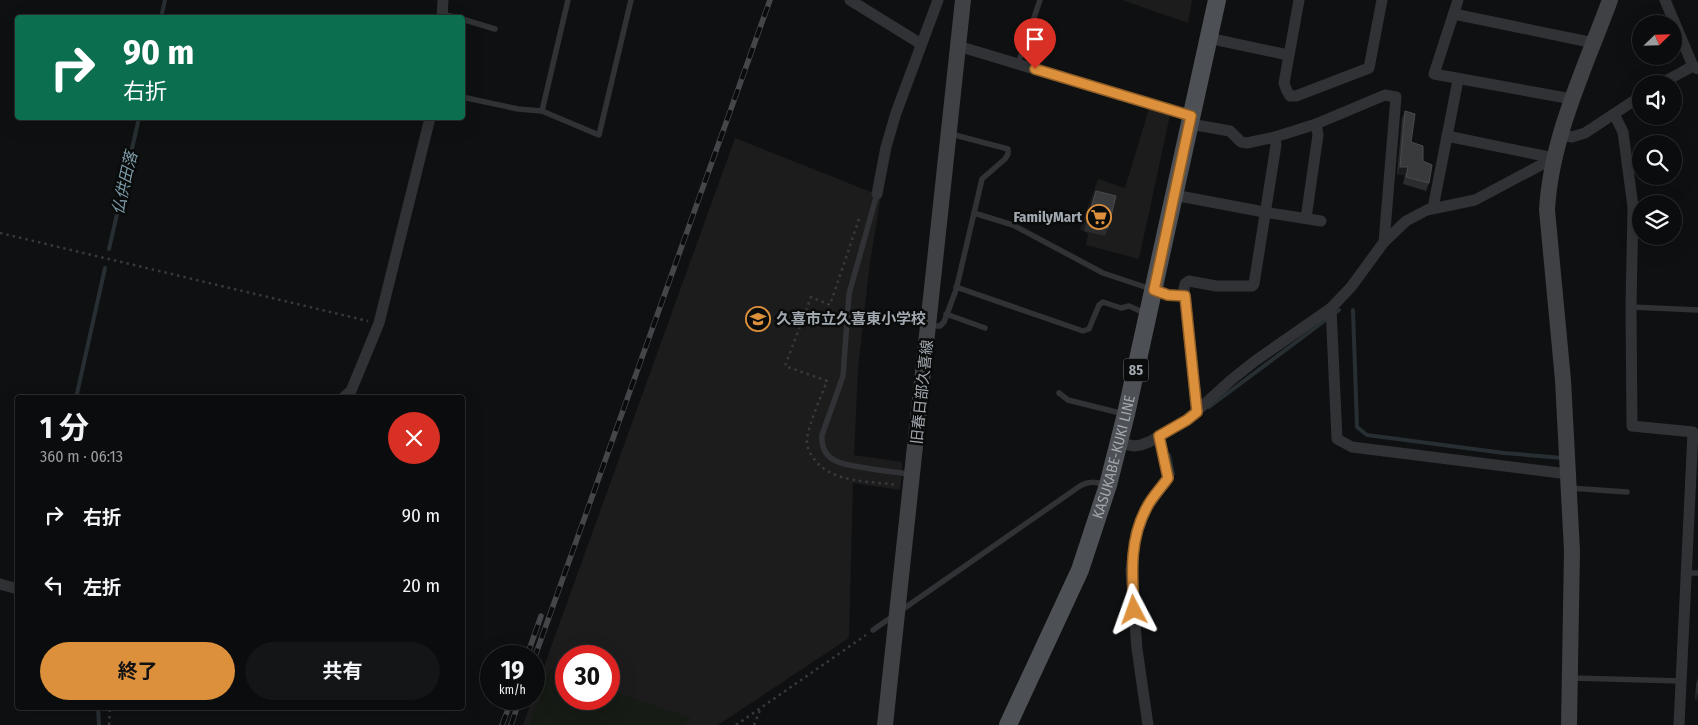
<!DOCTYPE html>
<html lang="ja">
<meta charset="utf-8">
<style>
:root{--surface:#0b0c0d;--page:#141516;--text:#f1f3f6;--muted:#9a9b9d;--line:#2b2c2e;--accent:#dc903c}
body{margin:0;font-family:"Fira Sans Condensed","Noto Sans JP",sans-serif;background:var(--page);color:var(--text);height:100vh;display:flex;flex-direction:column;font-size:19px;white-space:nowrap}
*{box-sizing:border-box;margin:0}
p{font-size:16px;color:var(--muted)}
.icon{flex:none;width:28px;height:28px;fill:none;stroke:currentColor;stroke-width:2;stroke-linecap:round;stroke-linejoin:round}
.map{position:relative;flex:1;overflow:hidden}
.drawer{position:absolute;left:15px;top:395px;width:450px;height:315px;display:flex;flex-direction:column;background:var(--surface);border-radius:5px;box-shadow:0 5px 20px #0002,0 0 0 1px var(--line)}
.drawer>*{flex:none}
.banner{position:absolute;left:15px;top:15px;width:450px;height:105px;border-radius:5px;box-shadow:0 5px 20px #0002,0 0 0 1px var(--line);background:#0b6e4f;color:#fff;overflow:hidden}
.needle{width:32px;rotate:67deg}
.buttons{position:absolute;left:1632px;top:15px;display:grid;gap:10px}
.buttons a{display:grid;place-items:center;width:50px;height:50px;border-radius:50%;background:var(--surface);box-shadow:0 5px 20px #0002,0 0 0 1px var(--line);font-size:25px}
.speed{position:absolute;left:480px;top:645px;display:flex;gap:10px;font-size:25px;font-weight:700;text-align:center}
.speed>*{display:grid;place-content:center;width:65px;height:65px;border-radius:50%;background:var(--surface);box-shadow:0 5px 20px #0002,0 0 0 1px var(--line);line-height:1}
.speed small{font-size:12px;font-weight:400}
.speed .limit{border:8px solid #d22;background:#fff;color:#111}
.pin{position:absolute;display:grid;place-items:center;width:42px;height:42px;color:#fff;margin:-51px -21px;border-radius:50% 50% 50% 0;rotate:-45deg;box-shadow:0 0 5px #0007}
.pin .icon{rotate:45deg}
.me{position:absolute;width:55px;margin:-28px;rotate:356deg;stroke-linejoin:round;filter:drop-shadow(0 0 4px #0008)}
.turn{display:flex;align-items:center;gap:18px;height:105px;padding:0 25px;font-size:22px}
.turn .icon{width:65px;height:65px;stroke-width:2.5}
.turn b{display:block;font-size:35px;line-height:42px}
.round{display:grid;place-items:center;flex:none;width:52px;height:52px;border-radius:26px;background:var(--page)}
.summary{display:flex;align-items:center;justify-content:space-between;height:85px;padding:0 25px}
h1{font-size:30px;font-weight:700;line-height:38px}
.cta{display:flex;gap:10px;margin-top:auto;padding:10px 25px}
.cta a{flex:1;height:58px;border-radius:30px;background:var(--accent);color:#111;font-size:20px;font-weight:700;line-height:58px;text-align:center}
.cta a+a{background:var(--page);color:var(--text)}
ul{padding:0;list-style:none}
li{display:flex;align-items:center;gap:15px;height:70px;padding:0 25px}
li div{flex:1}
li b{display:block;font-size:19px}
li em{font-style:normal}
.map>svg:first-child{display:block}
.built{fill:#1c1c1d;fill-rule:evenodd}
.green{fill:#161b16}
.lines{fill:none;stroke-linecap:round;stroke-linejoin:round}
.stream{stroke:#272f32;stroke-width:4}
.path{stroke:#37393c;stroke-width:2.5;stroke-dasharray:2.5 4;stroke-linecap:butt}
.lane{stroke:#313235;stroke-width:5.5}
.street{stroke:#313235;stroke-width:11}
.secondary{stroke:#3f4145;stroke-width:16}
.primary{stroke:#4d5054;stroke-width:18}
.rail-casing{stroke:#44464a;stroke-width:5.5}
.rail{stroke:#0a0b0b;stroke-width:4;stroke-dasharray:11;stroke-linecap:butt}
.wall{fill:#2b2c2e}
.shaded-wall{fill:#1a1b1c}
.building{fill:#383a3c;stroke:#484b4e}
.route-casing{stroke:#8f5e27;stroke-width:12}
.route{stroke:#dc903c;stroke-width:9}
.labels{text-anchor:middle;stroke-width:5;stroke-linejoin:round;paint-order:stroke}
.shield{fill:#0a0b0b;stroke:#74797e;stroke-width:1}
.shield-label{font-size:14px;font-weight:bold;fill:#a2a8b0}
.poi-label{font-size:15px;font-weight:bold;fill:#a2a8b0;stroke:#0a0b0b;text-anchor:end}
.street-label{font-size:15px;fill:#a2a8b0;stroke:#0a0b0b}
.water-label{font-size:16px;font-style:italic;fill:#7c9aa8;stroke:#0a0b0b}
</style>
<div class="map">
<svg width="1698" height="725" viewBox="0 0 1698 725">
<rect width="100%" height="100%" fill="#0f1011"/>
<!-- built -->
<g class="built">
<polygon points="1122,0 1192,0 1188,23"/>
<polygon points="1149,109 1170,115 1139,259 1086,245 1088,234 1080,229 1098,179 1125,188"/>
<path d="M735,138l146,58 -11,66 -12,107 -4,86 48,7v11l-2,17 -47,-7 -4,155 -131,87h-195l9,-26h2v-5zM566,656h43v43h-43z"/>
</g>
<!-- green -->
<polygon class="green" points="550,669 566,675 566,699 609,699 609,690 691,718 684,725 529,725"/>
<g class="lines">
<!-- stream -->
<g class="stream">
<polyline points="161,18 165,0"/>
<polyline points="109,249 139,118"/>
<polyline points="1353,310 1357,427 1367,435 1504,453 1563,458"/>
<polyline points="76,398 105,268"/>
<polyline points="1209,407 1339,310"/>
<polyline points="1169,455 1173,474 1170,479"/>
<polyline points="98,708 99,725"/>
</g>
<!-- path -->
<g class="path">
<path d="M859,219l-29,86 -19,-8 -26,69 42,15c-5,13 -19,45 -20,58 -1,7 3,15 8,21 18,23 54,21 82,25"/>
<polyline points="0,233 368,321"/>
<polyline points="109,725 110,708"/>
<polyline points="736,725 866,635"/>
<polyline points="754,725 760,710"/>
</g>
<!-- lane -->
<g class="lane">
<polyline points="442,14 458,18"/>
<polyline points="462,19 495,29"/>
<polyline points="1018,64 1040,0"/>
<polyline points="462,97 518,109 542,111 599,135 631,0"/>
<polyline points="542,111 568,0"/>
<path d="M877,194l-28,100 -6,82 -21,59c-2,28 23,30 44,33 15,3 29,4 44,6"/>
<polyline points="974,213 1013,225 1103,273 1151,289"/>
<polyline points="956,287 1083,331 1089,329 1099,305 1103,302 1121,308 1129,306 1147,314"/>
<polyline points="1631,307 1698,310"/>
<polyline points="946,314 985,328"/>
<polyline points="929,326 940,326 944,322 956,290 982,179 1005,159 1008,154 1008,149 951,134"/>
<polyline points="1059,393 1068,400 1124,414"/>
<polyline points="1569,488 1627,492"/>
<polyline points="1687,573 1698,573"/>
<path d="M873,630l207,-144c8,-5 15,-4 25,-2"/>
<polyline points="1572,678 1682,681"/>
</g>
<!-- street -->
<g class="street">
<polyline points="850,0 921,44"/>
<polyline points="1299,0 1284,83 1287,91 1290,96 1296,96 1369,68 1382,0"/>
<polyline points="1458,0 1434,74 1572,99"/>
<polyline points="1665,0 1693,66"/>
<polyline points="1454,14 1594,43"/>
<polyline points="442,18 443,0"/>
<polyline points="1208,38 1288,55"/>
<polyline points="958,46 1191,116"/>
<polyline points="1660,84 1693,66 1698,69"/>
<polyline points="1614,114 1623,132 1633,207 1631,307 1632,426 1693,432 1679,725"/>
<polyline points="1190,124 1230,131 1241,142 1247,143 1275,137 1316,124 1385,95 1396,97 1384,242"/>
<polyline points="1561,135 1572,137 1585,133 1641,96"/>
<polyline points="1447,136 1554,158"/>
<polyline points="877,194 886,147 896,113 938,0"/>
<polyline points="1174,195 1264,212 1321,221"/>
<polyline points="1433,208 1458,80"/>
<polyline points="1306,218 1318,135 1316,124"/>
<polyline points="1154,290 1168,295 1185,296"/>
<polyline points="1331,308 1337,439 1352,447 1568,474"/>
<polyline points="343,398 351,391 379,323 430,118"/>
<polyline points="1197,412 1184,288 1185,284 1189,281 1216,286 1252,286 1254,284 1276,145 1275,137"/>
<polyline points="1120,443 1134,446 1141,445 1149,442 1187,420 1231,380 1255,361 1331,308 1351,287 1384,242 1406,221 1427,210 1475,200 1554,158"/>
<polyline points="0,584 18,589"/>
<polyline points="1148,725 1137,649 1131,570 1136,535 1147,507 1168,478 1159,436"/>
</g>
<!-- secondary -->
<g class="secondary">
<polyline points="885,725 963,0"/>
<path d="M1569,725l3,-174 -9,-171 -16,-170c4,-73 38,-142 63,-210"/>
</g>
<!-- primary -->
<path class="primary" id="s1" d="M1008,725l72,-155 28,-85 18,-71 91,-414"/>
<defs>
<g id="rail">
<polyline points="527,656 541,616"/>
<polyline points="534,659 770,0"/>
<polyline points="502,725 512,699"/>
<polyline points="511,725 520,699"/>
</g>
</defs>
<!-- rail casing -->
<use href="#rail" class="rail-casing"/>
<!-- rail -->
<use href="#rail" class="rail"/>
</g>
<!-- wall -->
<g class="wall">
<polygon points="1405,111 1411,142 1423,161 1429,183 1426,191 1403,184 1405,175 1397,175 1402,119"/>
<polygon points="1096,191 1108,228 1105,236 1084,231 1093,198"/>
<polygon points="1698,678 1698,700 1695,700 1696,684"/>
</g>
<!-- shaded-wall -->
<g class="shaded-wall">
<polygon points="1400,167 1408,167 1405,175 1397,175"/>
<polygon points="1698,692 1698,700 1695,700"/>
</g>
<!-- building -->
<g class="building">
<polygon points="1405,111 1415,114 1411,142 1423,146 1423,161 1432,165 1429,183 1406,177 1408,167 1400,167"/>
<polygon points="1096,191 1116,196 1108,228 1087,223"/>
</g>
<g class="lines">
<defs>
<path id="route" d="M1035,69l156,47 -37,174 14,5 17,1 12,116 -10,8 -28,16 9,42c-7,10 -16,19 -21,29 -18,32 -15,68 -13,103"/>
</defs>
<!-- route casing -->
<use href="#route" class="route-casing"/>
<!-- route -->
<use href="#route" class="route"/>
</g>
<!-- icons -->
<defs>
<symbol id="supermarket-ring" viewBox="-11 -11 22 22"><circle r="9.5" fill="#0a0b0b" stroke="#dc903c" stroke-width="1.5"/><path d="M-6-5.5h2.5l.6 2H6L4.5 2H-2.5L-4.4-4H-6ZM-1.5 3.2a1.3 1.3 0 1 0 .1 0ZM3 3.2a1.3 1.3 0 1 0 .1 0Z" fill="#dc903c"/></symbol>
<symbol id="school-ring" viewBox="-11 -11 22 22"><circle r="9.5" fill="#0a0b0b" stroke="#dc903c" stroke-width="1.5"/><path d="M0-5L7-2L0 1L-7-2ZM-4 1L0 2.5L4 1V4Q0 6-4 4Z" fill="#dc903c"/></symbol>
</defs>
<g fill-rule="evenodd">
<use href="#supermarket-ring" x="1085" y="203" width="28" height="28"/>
<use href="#school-ring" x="744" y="305" width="28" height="28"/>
</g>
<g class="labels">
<!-- shield labels -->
<rect class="shield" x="1123.5" y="358.5" width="25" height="23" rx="4"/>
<g class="shield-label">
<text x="1136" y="375">85</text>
</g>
<!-- poi labels -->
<g class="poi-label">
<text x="1082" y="222">FamilyMart</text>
<text x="776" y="324" text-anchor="start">久喜市立久喜東小学校</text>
</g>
<!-- street labels -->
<g class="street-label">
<text transform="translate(922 392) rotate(-84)" y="5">旧春日部久喜線</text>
<text dy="5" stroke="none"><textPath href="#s1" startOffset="289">KASUKABE-KUKI LINE</textPath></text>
</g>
<!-- water labels -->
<g class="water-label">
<text transform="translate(124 183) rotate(-77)" y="6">仏供田落</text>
</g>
</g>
</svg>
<div class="buttons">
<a><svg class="needle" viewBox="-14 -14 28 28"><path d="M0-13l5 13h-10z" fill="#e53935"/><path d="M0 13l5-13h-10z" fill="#9a9b9d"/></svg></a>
<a><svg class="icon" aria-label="sound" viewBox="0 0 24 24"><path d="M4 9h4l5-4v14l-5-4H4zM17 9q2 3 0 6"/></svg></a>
<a><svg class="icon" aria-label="search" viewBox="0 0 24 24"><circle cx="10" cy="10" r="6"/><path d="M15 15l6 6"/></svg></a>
<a><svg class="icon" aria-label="layers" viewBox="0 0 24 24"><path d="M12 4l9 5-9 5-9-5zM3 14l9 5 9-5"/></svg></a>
</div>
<div class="speed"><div>19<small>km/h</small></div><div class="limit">30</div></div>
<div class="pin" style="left:1035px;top:69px;background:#d93025"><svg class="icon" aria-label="arrive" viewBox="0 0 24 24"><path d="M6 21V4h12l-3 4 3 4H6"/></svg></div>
<svg class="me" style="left:1134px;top:610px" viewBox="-20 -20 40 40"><path d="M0-17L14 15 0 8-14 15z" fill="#dc903c" stroke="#fff" stroke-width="4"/></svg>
<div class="banner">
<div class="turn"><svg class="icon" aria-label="right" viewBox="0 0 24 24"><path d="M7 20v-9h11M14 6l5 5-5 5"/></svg><div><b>90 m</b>右折</div></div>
</div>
<section class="drawer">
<div class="summary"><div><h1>1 分</h1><p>360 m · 06:13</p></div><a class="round" style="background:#d93025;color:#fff"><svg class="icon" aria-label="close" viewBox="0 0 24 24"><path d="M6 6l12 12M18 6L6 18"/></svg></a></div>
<ul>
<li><svg class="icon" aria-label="right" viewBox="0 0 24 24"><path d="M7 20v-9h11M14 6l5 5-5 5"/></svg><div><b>右折</b></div><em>90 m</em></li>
<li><svg class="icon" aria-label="left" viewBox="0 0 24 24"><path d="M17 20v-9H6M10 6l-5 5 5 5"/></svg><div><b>左折</b></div><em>20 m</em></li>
</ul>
<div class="cta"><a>終了</a><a>共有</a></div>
</section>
</div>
